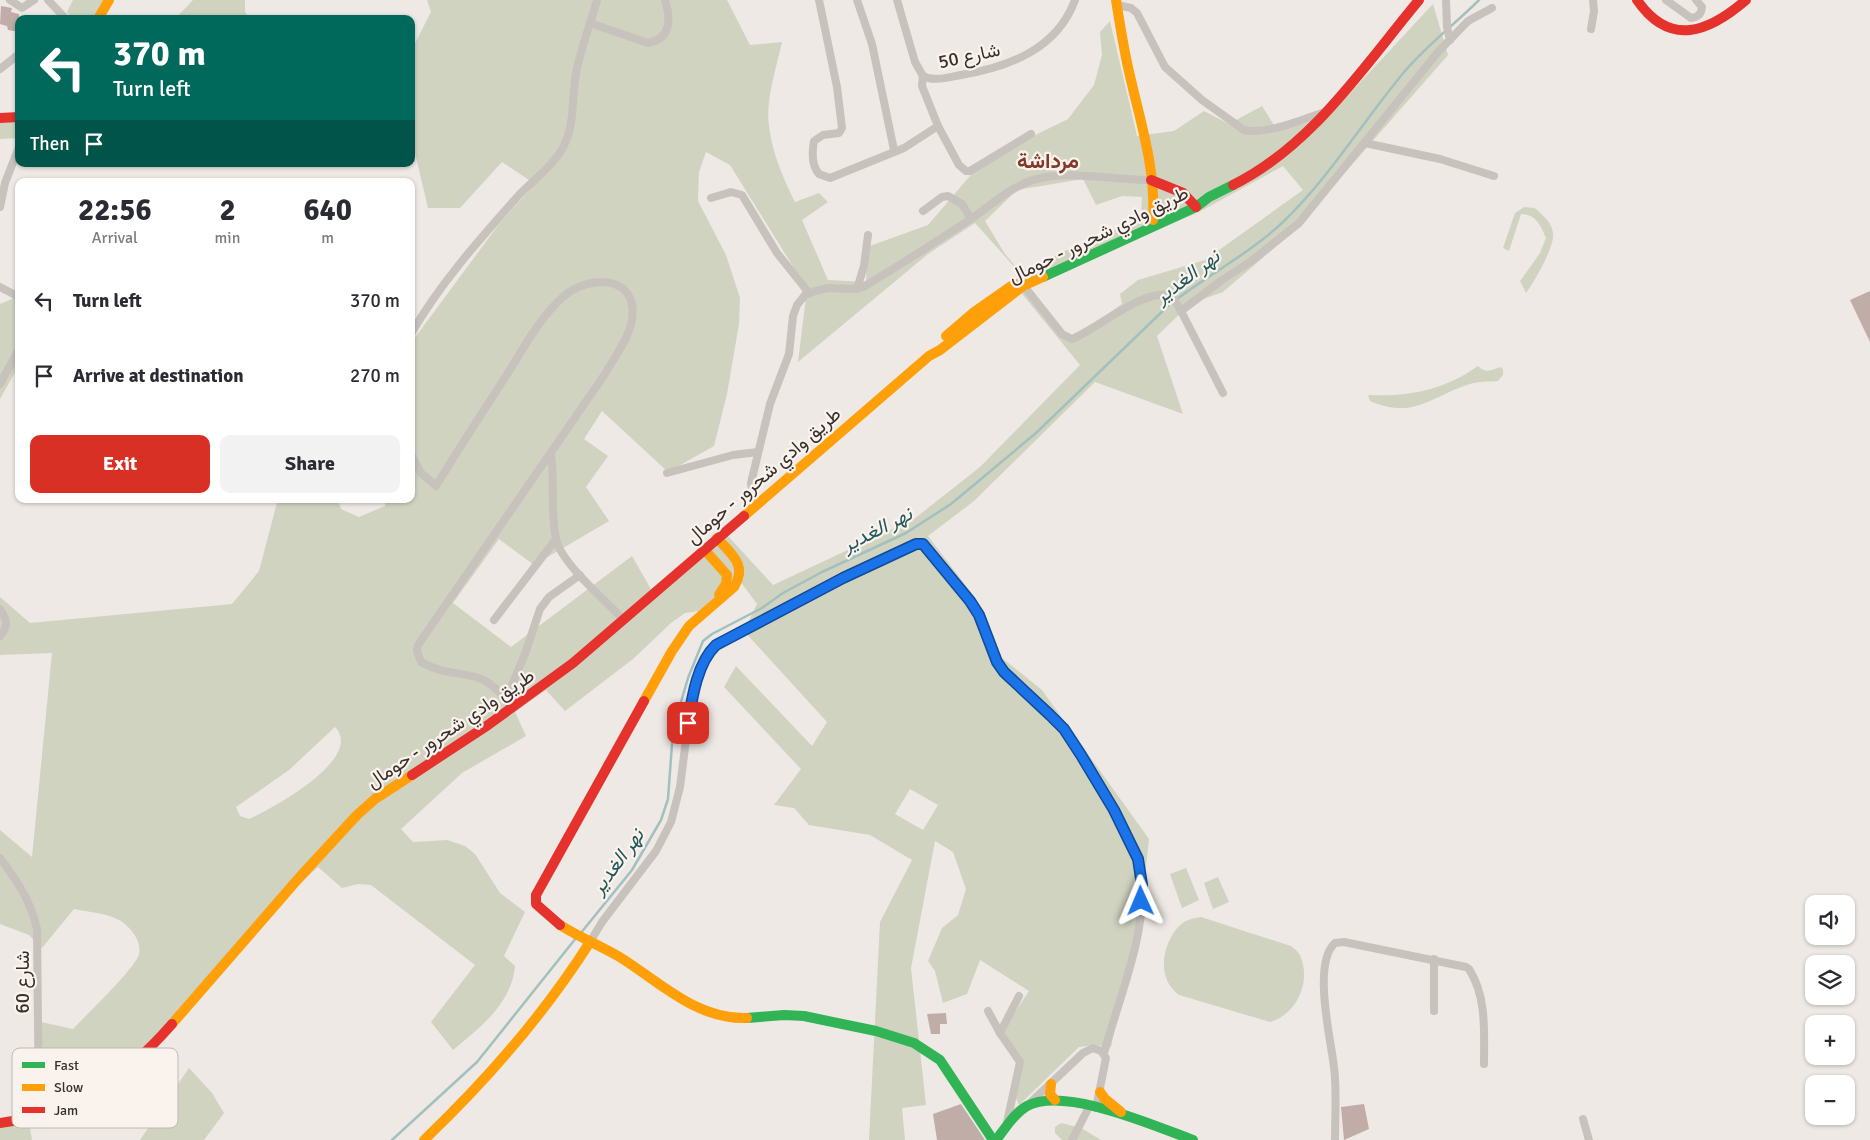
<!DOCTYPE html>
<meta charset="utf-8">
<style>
:root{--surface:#fff;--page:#f2f2f3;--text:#2b2b33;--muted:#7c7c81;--accent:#d93025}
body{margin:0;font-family:Signika,Vazirmatn,sans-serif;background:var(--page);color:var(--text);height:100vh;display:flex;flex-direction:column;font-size:19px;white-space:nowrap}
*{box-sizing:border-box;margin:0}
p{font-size:16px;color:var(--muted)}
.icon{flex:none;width:28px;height:28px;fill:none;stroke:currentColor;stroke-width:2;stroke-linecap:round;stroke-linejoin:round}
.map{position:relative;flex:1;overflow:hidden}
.panel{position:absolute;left:15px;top:178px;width:400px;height:325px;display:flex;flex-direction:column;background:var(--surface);border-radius:10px;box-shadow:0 1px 4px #0004}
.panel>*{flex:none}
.hud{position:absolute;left:15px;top:15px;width:400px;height:152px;border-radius:10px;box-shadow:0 1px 4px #0004;background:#00695c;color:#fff;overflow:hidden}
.controls{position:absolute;left:1805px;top:895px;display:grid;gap:10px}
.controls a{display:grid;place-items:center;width:50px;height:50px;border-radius:10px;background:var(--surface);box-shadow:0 1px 4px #0004;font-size:25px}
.pin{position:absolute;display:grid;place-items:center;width:42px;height:42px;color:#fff;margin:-21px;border-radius:10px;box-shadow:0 2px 8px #0006}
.me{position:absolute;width:55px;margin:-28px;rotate:359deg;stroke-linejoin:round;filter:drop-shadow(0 0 4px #0008)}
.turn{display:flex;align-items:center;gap:18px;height:105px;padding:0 15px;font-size:22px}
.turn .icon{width:65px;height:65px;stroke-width:2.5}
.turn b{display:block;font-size:35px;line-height:42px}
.then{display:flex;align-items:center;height:48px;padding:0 15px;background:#0003;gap:10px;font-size:19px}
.eta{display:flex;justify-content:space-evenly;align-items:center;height:85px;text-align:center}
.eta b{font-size:30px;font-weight:800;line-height:35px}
.action{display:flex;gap:10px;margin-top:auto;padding:10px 15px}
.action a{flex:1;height:58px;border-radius:10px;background:var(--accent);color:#fff;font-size:20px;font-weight:800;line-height:58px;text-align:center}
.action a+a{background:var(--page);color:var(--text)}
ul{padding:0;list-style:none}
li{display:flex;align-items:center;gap:15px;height:75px;padding:0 15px}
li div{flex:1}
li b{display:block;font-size:19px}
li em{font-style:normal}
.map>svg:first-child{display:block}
.green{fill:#d0d3c0;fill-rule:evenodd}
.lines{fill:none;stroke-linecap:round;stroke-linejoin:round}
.stream{stroke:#a2c0be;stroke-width:2.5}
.building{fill:#c1ada7}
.street{stroke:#c8c2bd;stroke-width:8}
.fast{stroke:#30b455;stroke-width:10}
.slow{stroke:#ff9f0a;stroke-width:10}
.jam{stroke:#e5322d;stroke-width:10}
.route-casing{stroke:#114b97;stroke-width:12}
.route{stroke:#1a73e8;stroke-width:9}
.labels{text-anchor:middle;stroke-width:4.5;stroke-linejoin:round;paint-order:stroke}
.street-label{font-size:19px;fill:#392f2b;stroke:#faf3ed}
.water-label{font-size:20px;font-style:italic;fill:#235858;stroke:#faf3ed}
.quarter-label{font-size:21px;font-weight:bold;fill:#833929;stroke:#faf3ed}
.key{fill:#faf3ed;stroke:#c0b8b3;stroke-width:1}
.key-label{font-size:14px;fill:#392f2b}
</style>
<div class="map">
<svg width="1870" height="1140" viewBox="0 0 1870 1140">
<rect width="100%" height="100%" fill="#eee9e5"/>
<!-- green -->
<g class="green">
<polygon points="73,0 110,0 98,19 74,19 67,12"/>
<polygon points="193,0 245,0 245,11 249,19 175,19"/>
<path d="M427,0h300l23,45 32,-3c-5,24 -17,59 -13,84 3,26 14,52 26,76l24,-9 9,9 -26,18 26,60 38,2 1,-35 61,-22 47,-55 44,-27 49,-24 26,-34 8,-30 -2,-23 10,-11 27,115 37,-5 30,-20 25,13 33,-18 15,24 50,-12 106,-114 15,51 -155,177 -70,60 -33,12 -33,32 26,78 -88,-32 -121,119 -46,35 48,63 25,58 41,33 107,149 -12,112 -10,21 -16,75 -16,-2 -16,2 -60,58 -3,-7 7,-35 -22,-30 28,-42 -49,-31 -13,34 -24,9 -8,-32 -7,-10 14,-33 16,-13 8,-26 -13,-37 -18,-11 -24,127 15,137 -24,3 3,32h-36l11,-218 32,-62 -42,-25 -61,-10 -15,-17 -20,-3 27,-36 -77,-82 12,-21 76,80 15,-24 -83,-91 13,-27 -20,-27 -38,34 -14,2 -14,10 -38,36 -68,52 -19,-21 -31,22 11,24 -64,37 -61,56 12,13 34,-2 18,6 10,8 25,39 25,19 -21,44 11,10c-3,37 -35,62 -62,84l-22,-28 44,-57 -104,-80 -13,-1 -16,4 -24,-21 -22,20 -138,155 -57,46 -71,40 2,12h-32v-17l28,-8 7,-63 6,-30 32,7c13,-14 62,-60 66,-75 3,-13 -9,-28 -20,-34 -12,-7 -32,-8 -45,-11l-32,39 -13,-13 -29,-11v-94l32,27 20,-204 -52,2v-58l30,26 202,-19 27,-33 19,-72h64l-3,4 2,6 18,8 26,-11 1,-7h25v-156l88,-119 36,-40 -33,-22 -42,46h-32l-17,-72v-85l20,-39zM706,152l24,13 77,124 -9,73 130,-108 47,-31 44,49v18l61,75 -100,102 -66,52 -141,66 -46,-50 -75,56 -20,-35 -121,91 -58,-44 46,-64 35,26 75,-44 -23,-34 22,-31 -24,-17 18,-28 66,61 46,-26 13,-52 12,-70 1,-26 -14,-43 -28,-54 1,-29zM1283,166l20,24 -98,70 -67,20 -18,14 2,10 -42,29 -14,3 -38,-50 171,-74zM1083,179l13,26 26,-9 20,1 -1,19 -12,9 -32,11 -77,36 -15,-18 -20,-33 32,-31zM335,727c30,31 -63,82 -86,92l-9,-3 -4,-9 53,-37zM910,789l28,16 -15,25 -28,-16z"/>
<polygon points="19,110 19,138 0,139 0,119 6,119"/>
<path d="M1524,207l11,1c7,7 17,14 18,25 2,14 -19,49 -27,60l-6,-12 20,-28 6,-15c-5,-12 -10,-24 -25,-24l-12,37 -6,-3 12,-35z"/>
<polygon points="19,296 19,365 0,399 0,304"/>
<path d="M1478,366c8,8 14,4 22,1l3,2v6l-5,6c-9,1 -19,0 -28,3 -39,12 -55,36 -100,17l-2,-6c41,2 76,-5 110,-29z"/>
<polygon points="1186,868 1199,900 1182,908 1170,874"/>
<polygon points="1218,877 1229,902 1213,909 1204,883"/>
<path d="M1201,917l90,29c4,3 9,7 10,12 10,25 -5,57 -31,64l-91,-27c-23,-16 -17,-51 0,-69 6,-6 14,-8 22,-9z"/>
<polygon points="189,1068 212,1093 224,1113 204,1140 140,1140"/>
<polygon points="1061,1123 1081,1128 1101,1140 1062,1140 1055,1133 1055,1127"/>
</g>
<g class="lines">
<!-- stream -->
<g class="stream">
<path d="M580,934l52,-64 29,-50 7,-21 4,-55 4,-25 12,-41 15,-37 9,-7 50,-26 21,-15 39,-21 84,-39 45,-29 85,-71 133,-128c37,-29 80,-51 114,-83 47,-45 80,-101 122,-151 22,-26 50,-47 74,-71"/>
<polyline points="392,1140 477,1062 576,938"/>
</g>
</g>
<!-- building -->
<g class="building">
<polygon points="1,6 12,8 11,12 19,14 19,32 8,30 7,26 0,24"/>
<polygon points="1870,291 1870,342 1850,300"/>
<polygon points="946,1013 947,1024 940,1024 940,1034 931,1034 927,1014"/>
<polygon points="961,1104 985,1140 937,1140 933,1114"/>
<polygon points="1364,1104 1369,1129 1344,1140 1341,1107"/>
</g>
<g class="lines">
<!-- street -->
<g class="street">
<polyline points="10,0 22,8 34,0"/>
<polyline points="48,0 66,19"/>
<path d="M819,0l18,87 5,41 -3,5 -16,2 -9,6c-2,11 -3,24 5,33l11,4 74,-30 34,-22 -16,-40 1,-10"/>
<polyline points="857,0 872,44 894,150"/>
<path d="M897,0l18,62 8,14c11,6 26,1 38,-1 48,-8 96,-26 114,-75"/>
<polyline points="1446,0 1447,27 1450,40"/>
<path d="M1666,0l25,18c7,-1 10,-3 11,-11l-6,-7"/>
<path d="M1117,5l14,3 6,5 28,54 37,33 42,30c23,5 59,-11 81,-18"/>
<path d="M590,23l58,20c23,-4 23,-24 17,-43"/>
<polyline points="1591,29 1594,11 1593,0"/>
<polyline points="0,69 19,54"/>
<polyline points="938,126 959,165 966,171 970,171 1031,134"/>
<polyline points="1365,143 1440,159 1494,176"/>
<polyline points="711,198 731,192 742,195 777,253 809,293"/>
<polyline points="0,207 5,183 19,147"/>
<polyline points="923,211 942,197 948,196 962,204 971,219"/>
<path d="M1020,281l42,53 10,5c24,-9 74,-53 100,-43l9,15 42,82"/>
<polyline points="0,287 19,297"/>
<polyline points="857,289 864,266 868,235"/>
<polyline points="1181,311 1222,280 1250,262 1299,223 1438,52 1468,21 1492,8"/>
<path d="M411,334c29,-51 69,-95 108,-139 14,-15 31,-26 42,-44 15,-25 10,-50 15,-78 5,-25 14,-48 21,-73"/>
<polyline points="0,384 19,349"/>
<path d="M411,454l10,19 15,13c23,-38 48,-76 72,-113 16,-26 32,-56 56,-77 26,-22 75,-21 68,24 -3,18 -18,38 -27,54l-187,271 -1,6 4,11c39,22 60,-2 91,47"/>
<path d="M551,455c4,27 -1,57 5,84 5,24 50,62 68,81"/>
<polyline points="667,473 733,455 758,452"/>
<path d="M754,507l-3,-24 19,-79 19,-50 4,-38 4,-11 8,-10 10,-4 13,-3 25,1 10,-2c36,-21 71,-44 106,-67 23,-15 45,-37 72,-42 34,-7 75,2 110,2"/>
<path d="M0,609c7,11 9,17 0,27"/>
<polyline points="494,620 556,539"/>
<polyline points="506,699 525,654 540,609 549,597 580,575"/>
<path d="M0,858c17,23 31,43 37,71l2,187"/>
<path d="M590,942l12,-20 54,-71 15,-29 9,-35 10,-79 10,-35 11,-23 16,-12 46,-22 70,-38 77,-34 6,3c17,21 40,44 53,68 9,19 12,39 25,57 20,18 43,36 60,57 24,31 76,117 78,155 3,55 -24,117 -38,169"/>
<polyline points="1434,959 1434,1011"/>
<polyline points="988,1011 1000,1033"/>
<polyline points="1030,1103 1083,1053 1093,1048 1101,1051 1106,1058 1096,1108"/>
<polyline points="1583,1119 1589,1140"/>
<polyline points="1006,1127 1020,1062 1000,1033 1019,996"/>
<polyline points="1072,1140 1089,1107"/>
<path d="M1335,1140c0,-24 2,-49 -1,-73 -3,-27 -22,-104 1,-124l9,-1 122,25 3,2c18,28 15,63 15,95"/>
</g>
<!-- fast -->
<g class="fast">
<polyline points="1043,277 1196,207 1209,197 1233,185"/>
<polyline points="747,1018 784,1015 804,1016 876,1031 914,1043 940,1060 993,1140"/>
<path d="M996,1140c9,-11 18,-27 31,-34 37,-20 128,20 166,34"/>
</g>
<!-- slow -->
<g class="slow">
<path d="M1116,0c4,25 8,51 14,76 11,48 26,94 23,144"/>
<polyline points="98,19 109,0"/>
<polyline points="946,336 974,312 1014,284"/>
<polyline points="744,516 929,356 940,350 1023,286 1043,277"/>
<polyline points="704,549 727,575 726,584 719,595"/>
<path d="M644,701l28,-50 17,-25 45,-39c14,-22 -3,-33 -17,-49"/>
<path d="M560,925c19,12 39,20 58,31 41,25 78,64 129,62"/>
<polyline points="172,1024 298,879 357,815 375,799 412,775"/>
<polyline points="1051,1084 1050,1094 1055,1100"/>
<polyline points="1100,1092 1105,1099 1121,1112"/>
<path d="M424,1140c63,-60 119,-124 166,-198"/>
</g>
<!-- jam -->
<g class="jam">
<path d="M1637,0c33,48 72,32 109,0"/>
<polyline points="0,118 19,117"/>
<polyline points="1151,180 1183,193 1196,207"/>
<path d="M1233,185c79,-39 131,-119 186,-185"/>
<polyline points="412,775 488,725 573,663 744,516"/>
<polyline points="560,925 536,904 536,895 644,701"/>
<path d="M0,1123c73,-10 124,-44 172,-99"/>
</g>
</g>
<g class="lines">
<defs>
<path id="route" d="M688,723c4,-25 9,-60 28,-78l127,-67 73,-34h7l47,57 9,14 18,47 7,10 46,43 14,14 17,26 33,55 24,49 4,26 -1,16"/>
</defs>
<!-- route casing -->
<use href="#route" class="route-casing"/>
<!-- route -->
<use href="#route" class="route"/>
</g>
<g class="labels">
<!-- street labels -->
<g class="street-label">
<text transform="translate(969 55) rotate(-12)" y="7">شارع 50</text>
<text transform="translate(1098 234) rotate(-26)" y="7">طريق وادي شحرور - حومال</text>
<text transform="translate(763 475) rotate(-41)" y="7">طريق وادي شحرور - حومال</text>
<text transform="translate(450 728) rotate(-34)" y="7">طريق وادي شحرور - حومال</text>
<text transform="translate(22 982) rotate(-90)" y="7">شارع 60</text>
</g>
<!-- water labels -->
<g class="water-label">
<text transform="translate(1187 276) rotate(-37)" y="7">نهر الغدير</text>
<text transform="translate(877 529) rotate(-27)" y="7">نهر الغدير</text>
<text transform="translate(617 861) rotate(-54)" y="7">نهر الغدير</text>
</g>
<!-- quarter labels -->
<g class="quarter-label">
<text x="1048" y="168">مرداشة</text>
</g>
</g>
<!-- legend -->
<rect x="12" y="1048" width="166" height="80" rx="8" class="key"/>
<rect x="22" y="1062" width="23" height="6" fill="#30b455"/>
<rect x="22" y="1084" width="23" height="7" fill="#ff9f0a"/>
<rect x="22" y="1107" width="23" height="6" fill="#e5322d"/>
<g class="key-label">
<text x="54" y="1070">Fast</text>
<text x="54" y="1092">Slow</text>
<text x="54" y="1115">Jam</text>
</g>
</svg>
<div class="controls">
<a><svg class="icon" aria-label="sound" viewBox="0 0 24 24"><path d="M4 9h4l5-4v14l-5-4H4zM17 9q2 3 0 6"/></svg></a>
<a><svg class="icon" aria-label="layers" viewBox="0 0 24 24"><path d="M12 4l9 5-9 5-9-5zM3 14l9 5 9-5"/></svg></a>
<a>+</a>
<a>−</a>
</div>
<div class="pin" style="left:688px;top:723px;background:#d93025"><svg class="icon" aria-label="arrive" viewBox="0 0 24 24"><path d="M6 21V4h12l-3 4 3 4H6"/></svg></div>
<svg class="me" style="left:1141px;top:901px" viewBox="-20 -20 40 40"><path d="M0-17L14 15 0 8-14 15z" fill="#1a73e8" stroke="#fff" stroke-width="4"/></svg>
<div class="hud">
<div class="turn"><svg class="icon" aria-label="left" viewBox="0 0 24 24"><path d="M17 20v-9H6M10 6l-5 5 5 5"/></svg><div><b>370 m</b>Turn left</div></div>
<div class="then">Then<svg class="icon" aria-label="arrive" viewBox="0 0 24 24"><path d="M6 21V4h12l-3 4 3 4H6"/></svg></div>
</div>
<section class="panel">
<div class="eta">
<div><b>22:56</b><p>Arrival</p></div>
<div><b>2</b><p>min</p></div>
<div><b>640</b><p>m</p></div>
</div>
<ul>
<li><svg class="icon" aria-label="left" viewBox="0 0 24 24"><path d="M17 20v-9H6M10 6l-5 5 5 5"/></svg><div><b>Turn left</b></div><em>370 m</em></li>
<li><svg class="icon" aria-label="arrive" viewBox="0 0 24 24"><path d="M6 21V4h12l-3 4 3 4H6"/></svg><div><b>Arrive at destination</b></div><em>270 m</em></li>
</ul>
<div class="action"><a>Exit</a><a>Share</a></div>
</section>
</div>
